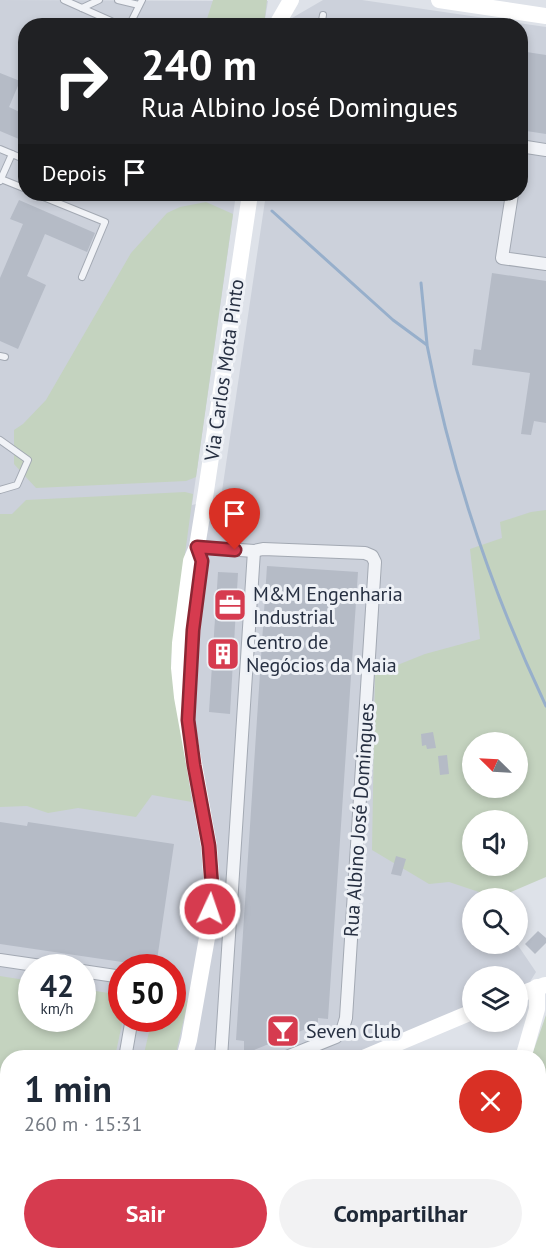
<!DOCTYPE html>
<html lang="pt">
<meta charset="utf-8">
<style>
:root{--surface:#fff;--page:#f2f2f3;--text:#1f2937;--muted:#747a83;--accent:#d63b4f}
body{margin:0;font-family:"PT Sans",sans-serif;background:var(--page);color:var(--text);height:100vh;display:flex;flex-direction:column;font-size:22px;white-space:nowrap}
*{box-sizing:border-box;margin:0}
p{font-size:20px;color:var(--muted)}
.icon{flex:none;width:33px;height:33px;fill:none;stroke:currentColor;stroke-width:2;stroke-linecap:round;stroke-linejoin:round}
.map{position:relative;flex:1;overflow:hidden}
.side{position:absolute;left:0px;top:1050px;width:546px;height:210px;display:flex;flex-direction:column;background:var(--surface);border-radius:24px 24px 0 0;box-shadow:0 3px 9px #0003}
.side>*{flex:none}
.hud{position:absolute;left:18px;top:18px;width:510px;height:183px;border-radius:24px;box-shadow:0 3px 9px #0003;background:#202124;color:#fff;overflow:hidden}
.needle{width:39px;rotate:294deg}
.buttons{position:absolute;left:462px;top:732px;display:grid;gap:12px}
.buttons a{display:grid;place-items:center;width:66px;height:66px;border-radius:50%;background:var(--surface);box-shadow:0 3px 9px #0003;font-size:30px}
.speed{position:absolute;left:18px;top:954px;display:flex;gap:12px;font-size:30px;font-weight:700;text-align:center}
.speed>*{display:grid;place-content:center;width:78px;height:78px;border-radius:50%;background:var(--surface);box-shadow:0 3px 9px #0003;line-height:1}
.speed small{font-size:15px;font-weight:400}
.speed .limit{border:9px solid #d22;background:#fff;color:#111}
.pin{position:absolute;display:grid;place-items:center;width:51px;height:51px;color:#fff;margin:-62px -26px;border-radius:50% 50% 50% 0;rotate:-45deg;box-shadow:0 0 6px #0007}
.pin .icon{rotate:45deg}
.me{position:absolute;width:66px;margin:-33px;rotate:3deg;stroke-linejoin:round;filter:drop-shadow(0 0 4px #0008)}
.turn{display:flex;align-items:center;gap:21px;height:126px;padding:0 24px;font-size:27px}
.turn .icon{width:78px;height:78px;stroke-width:2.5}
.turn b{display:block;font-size:42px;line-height:51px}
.then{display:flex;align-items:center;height:57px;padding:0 24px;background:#0003;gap:12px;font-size:22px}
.round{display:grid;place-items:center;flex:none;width:63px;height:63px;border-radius:32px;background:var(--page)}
.summary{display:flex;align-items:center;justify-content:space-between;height:102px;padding:0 24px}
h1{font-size:36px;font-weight:600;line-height:45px}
.primary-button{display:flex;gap:12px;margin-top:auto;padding:12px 24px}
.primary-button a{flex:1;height:69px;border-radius:36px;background:var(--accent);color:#fff;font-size:24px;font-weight:600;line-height:69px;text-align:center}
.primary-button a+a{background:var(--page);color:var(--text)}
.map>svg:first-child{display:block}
.built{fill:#ccd1db;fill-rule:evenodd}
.green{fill:#c4d3bf;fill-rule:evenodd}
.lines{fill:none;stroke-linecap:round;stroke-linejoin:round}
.stream{stroke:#97afcb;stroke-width:3}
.building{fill:#b5bbc6}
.lane-casing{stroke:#a3a9b3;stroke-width:8}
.street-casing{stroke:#a3a9b3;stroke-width:14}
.lane{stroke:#f1f3f7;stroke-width:6}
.street{stroke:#f1f3f7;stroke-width:12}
.secondary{stroke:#fff;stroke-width:16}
.route-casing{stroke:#8b2633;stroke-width:15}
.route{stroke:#d63b4f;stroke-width:10}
.labels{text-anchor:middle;stroke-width:6;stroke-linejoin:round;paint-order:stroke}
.street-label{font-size:20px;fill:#262f41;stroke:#eef1f6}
.poi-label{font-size:20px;fill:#262f41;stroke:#eef1f6;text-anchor:start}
</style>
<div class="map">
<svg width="546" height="1260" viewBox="0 0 546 1260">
<rect width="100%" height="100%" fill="#dee2e9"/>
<!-- built -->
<path class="built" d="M0,0l268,1 -4,24 -238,1v168h210l-44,311 29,-7 45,-304h254v-168l-229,-1 1,-7 31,-18h39l184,27v675l-74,40v124h10l8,32h-18v46h45l19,28 -16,26 -2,1v-23h-46v41l-103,40 -361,1 -1,101 -7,2zM32,968h50v50h-50zM122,968h50v50h-50z"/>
<!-- green -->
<g class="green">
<polygon points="213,0 267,0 264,25 205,25"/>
<polygon points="206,202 233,214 196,477 186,481 36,488 14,464 14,430 23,424 46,400 131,253 167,213 180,207"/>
<polygon points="185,492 193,494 171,660 192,802 152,795 136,817 78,808 48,813 27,806 0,807 0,514 12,514 26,500"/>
<path d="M546,510v367l-49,21 -48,-16 -20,2 -57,-34 3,-176 50,-20 55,-15 -10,-90 32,-11 -2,-16 31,-10zM472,742h46v46h-46zM472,820h46v46h-46z"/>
<polygon points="0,976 31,981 32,1018 82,1018 83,989 121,995 122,1018 123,1019 115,1057 8,1058 7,1143 0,1144"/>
<polygon points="173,998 188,1001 175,1057 143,1058 152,1019 172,1018"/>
<polygon points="546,1015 546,1179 539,1175 538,1058 531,1058"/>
<polygon points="119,1253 119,1252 355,1253 354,1260 117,1260"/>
</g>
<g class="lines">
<!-- stream -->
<g class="stream">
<path d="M272,211l121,109 34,25c24,126 64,245 119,361"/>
<polyline points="421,283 427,344"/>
</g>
</g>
<!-- building -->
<g class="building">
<polygon points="520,51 546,55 546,134 520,130"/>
<polygon points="0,73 20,81 9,107 26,115 26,142 0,131"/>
<polygon points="19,200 95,233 87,252 45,234 27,276 46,285 18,349 0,341 0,278 23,224 10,219"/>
<polygon points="492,273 546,281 546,423 534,421 531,435 521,434 530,373 472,365 474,349 481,350"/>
<polygon points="267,566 358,572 328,1019 318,1018 318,1024 244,1054 244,1041 236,1040"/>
<polygon points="218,572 238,573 230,714 209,712"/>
<polygon points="433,732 436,748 427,749 426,745 422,746 421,734"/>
<polygon points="447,755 449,774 440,775 438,756"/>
<polygon points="0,822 27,826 28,822 174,844 156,967 0,944"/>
<polygon points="396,856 406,859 401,876 391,874"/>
<polygon points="538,931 546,938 546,943 535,954 525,944"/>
</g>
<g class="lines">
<defs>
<g id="lane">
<polyline points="64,0 111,21 116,26"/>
<polyline points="118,0 139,5"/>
<polyline points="82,8 99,0"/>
<polyline points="129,26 142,0"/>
<polyline points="321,26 323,15"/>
<polyline points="0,149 12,154"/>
<polyline points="1,179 26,189"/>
<polyline points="0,181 12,154 26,160"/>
<polyline points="36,194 105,222 82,277"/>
<polyline points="0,356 5,357"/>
<polyline points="0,440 28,460 17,485 0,490"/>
</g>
<g id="street">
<polyline points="520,146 546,150"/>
<polyline points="512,194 502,258 546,264"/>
<polyline points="197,547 254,551 263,549 365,553 372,556 375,562 346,1018 343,1028 336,1037 284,1058"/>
<polyline points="0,960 55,968"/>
<polyline points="82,971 122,977"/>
<polyline points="125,1058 132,1018"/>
<polyline points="221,1058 254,551"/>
</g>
</defs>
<!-- lane casing -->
<use href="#lane" class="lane-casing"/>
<!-- street casing -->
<use href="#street" class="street-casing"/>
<!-- lane -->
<use href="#lane" class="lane"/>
<!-- street -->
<use href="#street" class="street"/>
<!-- secondary -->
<g class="secondary">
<polyline points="439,0 546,16"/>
<polyline points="276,26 291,0"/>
<polyline points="518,995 545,985"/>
<polyline points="184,1058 189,1040 208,932 212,887 209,846 182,697 179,668 180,643 191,561 197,547 206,491 250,194"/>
<polyline points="363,1058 472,1012"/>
<polyline points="523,1058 537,1009 537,987"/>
<polyline points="0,1156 8,1155"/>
<polyline points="538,1184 546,1188"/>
</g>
</g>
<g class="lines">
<defs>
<polyline id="route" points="210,909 212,887 209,846 194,765 188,720 193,630 202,561 197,547 235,550"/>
</defs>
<!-- route casing -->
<use href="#route" class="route-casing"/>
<!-- route -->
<use href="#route" class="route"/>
</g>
<!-- icons -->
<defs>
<symbol id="office-square" viewBox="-11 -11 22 22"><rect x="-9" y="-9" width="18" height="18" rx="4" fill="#d63b4f" stroke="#eef1f6"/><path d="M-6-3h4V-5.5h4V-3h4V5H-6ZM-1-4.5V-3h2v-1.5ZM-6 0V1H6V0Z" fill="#fff"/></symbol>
<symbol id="building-square" viewBox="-11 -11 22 22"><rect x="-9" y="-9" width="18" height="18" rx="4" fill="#d63b4f" stroke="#eef1f6"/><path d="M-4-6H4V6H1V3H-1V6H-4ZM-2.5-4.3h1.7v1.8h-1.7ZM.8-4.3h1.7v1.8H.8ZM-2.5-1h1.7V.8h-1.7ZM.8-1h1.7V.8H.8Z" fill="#fff"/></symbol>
<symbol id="bar-square" viewBox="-11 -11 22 22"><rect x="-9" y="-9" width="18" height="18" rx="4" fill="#d63b4f" stroke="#eef1f6"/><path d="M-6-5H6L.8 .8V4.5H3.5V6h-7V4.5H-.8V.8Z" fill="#fff"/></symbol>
</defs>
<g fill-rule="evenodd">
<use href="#office-square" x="211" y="586" width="38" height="38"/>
<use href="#building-square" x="204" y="635" width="38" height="38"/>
<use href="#bar-square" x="264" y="1012" width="38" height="38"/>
</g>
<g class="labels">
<!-- street labels -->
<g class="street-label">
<text transform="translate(224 370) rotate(-82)" y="7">Via Carlos Mota Pinto</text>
<text transform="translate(359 820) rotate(-86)" y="7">Rua Albino José Domingues</text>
</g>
<!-- poi labels -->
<g class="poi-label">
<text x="253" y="601">M&amp;M Engenharia<tspan x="253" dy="23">Industrial</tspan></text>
<text x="246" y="649">Centro de<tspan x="246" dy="23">Negócios da Maia</tspan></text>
<text x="306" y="1038">Seven Club</text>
</g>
</g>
</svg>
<div class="buttons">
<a><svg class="needle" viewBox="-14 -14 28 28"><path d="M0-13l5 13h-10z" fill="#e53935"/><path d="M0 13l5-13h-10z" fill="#747a83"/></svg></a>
<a><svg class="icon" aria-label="sound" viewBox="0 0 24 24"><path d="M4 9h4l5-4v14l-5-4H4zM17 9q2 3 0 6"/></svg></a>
<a><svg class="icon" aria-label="search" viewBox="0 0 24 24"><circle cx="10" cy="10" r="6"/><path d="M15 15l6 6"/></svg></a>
<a><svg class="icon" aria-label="layers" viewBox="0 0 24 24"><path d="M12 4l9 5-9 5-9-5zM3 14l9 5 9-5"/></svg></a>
</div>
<div class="speed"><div>42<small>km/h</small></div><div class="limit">50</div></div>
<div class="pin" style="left:235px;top:550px;background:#d93025"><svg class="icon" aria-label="arrive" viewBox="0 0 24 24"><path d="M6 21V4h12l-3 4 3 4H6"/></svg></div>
<svg class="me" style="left:210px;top:909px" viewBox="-20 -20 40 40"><circle r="17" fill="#d63b4f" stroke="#fff" stroke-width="3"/><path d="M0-11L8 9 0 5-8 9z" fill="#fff"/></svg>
<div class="hud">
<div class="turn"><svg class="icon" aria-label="right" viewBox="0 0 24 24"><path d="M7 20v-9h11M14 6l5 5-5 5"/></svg><div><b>240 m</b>Rua Albino José Domingues</div></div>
<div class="then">Depois<svg class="icon" aria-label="arrive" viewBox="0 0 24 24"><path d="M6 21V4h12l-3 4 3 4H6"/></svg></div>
</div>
<section class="side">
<div class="summary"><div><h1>1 min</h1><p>260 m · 15:31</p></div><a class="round" style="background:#d93025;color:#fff"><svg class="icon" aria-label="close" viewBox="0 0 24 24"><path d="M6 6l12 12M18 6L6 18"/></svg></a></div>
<div class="primary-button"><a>Sair</a><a>Compartilhar</a></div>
</section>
</div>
